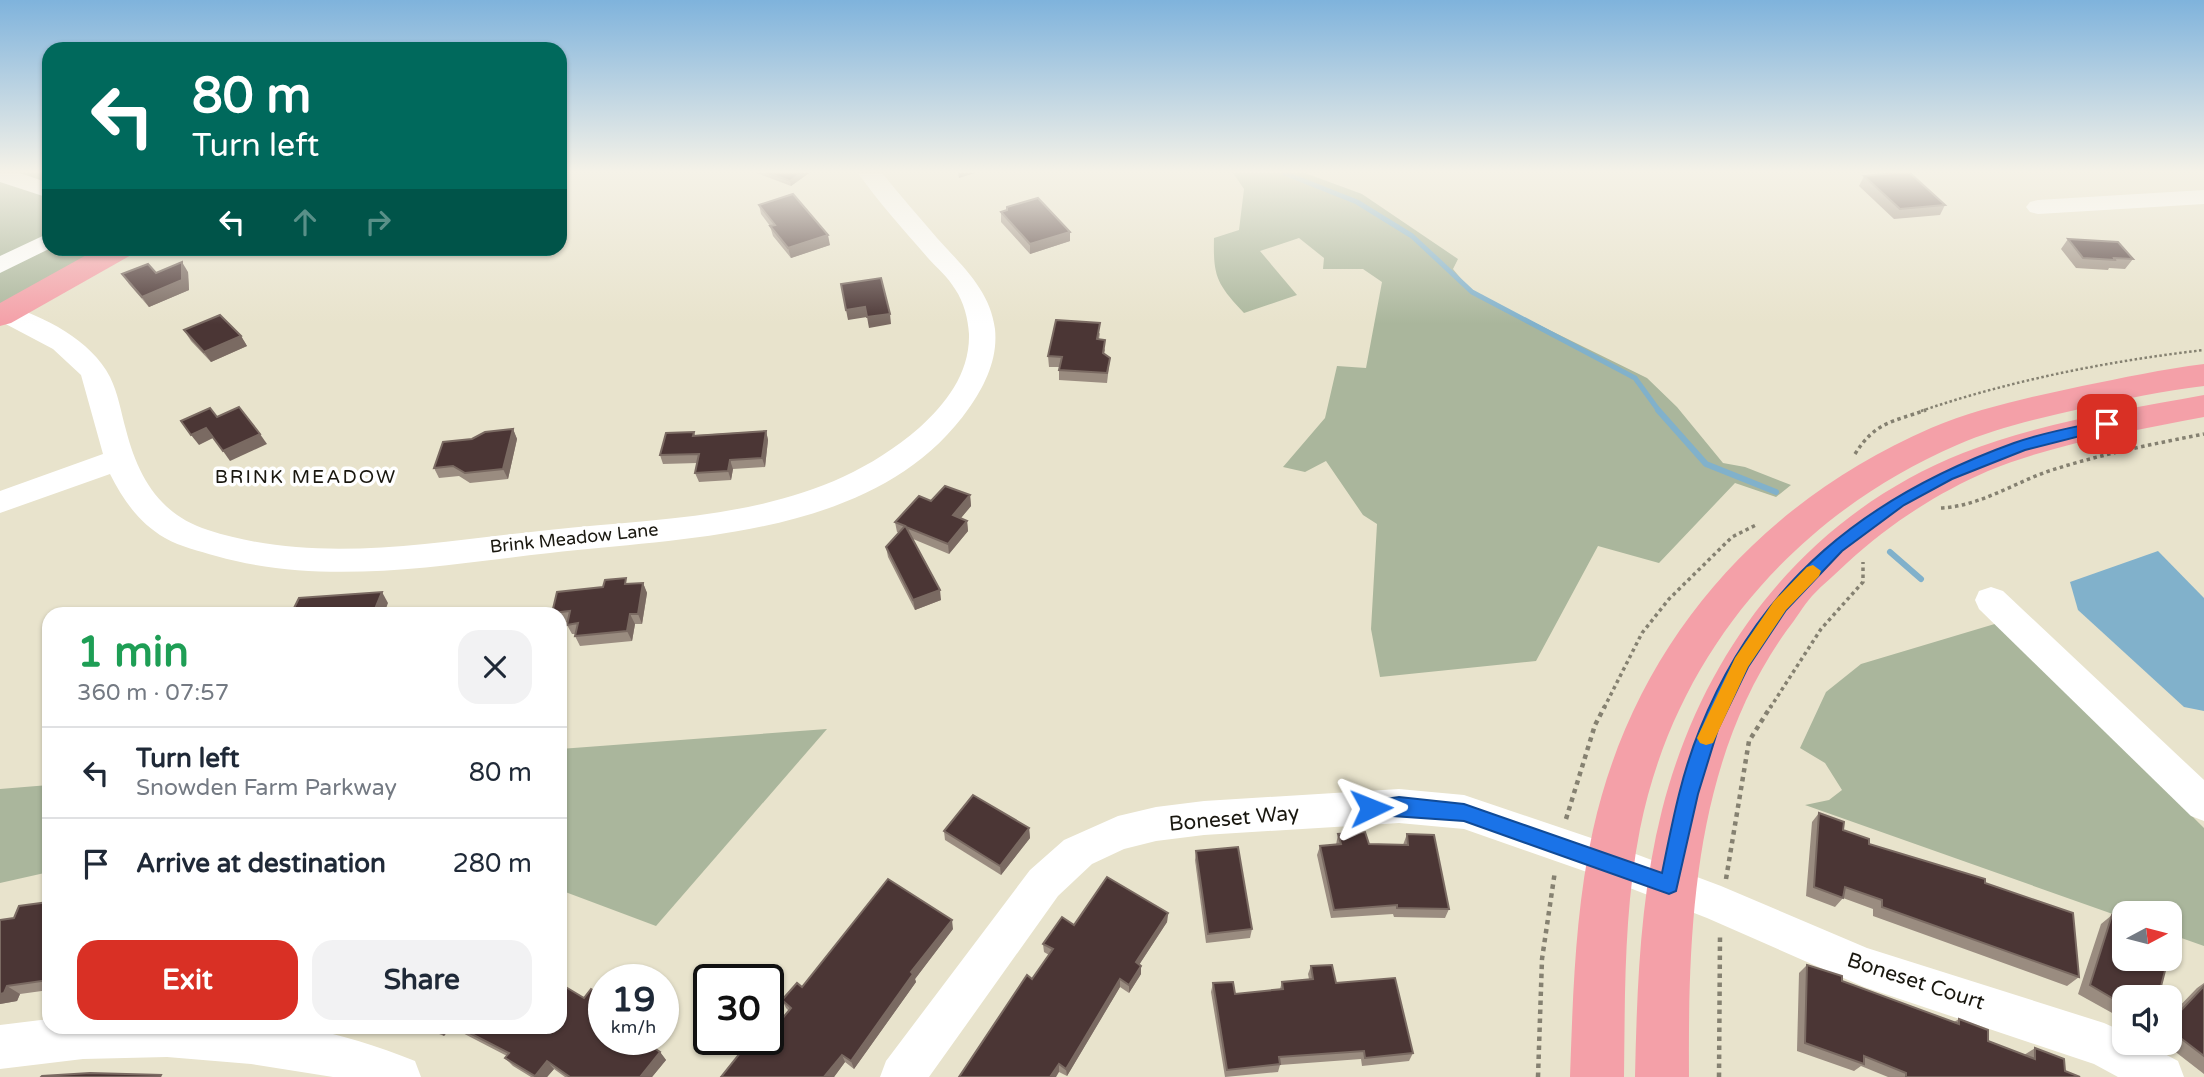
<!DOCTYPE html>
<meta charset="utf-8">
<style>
:root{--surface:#fff;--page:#f2f2f3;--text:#1f2937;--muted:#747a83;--line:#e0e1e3;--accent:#d93025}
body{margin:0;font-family:"Varela Round",sans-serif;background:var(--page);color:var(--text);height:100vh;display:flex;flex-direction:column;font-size:26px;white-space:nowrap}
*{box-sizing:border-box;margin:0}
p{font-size:23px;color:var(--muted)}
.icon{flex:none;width:38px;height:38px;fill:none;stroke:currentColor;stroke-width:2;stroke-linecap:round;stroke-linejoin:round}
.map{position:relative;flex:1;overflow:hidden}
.sheet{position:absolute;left:42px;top:607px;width:525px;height:427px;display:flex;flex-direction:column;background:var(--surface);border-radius:21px;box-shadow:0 2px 5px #0004}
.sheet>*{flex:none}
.guide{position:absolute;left:42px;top:42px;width:525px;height:214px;border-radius:21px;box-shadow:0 2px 5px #0004;background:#00695c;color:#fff;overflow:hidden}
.needle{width:46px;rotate:83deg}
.fabs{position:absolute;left:2112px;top:901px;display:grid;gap:14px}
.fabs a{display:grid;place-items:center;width:70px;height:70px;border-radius:14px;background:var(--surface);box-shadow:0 2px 5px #0004;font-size:35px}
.speed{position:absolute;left:588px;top:964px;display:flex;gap:14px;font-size:35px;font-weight:700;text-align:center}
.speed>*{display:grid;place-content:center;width:91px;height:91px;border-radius:50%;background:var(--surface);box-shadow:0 2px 5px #0004;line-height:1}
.speed small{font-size:18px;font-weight:400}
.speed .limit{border:4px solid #111;border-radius:10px;background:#fff;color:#111}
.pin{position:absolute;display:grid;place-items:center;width:60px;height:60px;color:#fff;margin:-30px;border-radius:14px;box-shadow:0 4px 10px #0006}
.me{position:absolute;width:77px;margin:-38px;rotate:88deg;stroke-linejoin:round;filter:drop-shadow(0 0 5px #0008)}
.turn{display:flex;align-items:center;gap:24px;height:147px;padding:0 35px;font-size:32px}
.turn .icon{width:91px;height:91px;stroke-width:2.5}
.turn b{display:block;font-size:49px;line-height:60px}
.lanes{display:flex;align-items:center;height:66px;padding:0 35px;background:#0003;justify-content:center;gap:35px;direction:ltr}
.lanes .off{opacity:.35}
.round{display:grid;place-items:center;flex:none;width:74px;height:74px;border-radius:21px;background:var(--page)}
.summary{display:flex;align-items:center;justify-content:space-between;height:119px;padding:0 35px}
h1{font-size:42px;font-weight:800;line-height:52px;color:#1e9e55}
.primary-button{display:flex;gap:14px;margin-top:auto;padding:14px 35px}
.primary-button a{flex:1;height:80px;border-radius:21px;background:var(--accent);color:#fff;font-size:28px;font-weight:800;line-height:80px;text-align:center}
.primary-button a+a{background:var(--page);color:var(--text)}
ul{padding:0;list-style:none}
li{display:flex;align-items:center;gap:21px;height:91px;padding:0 35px;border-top:2px solid var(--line)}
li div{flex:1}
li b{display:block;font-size:26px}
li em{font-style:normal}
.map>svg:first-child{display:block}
.green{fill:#aab69c}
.water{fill:#81b1cb}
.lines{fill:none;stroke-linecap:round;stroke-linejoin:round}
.stream-far1{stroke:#81b1cb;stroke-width:5}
.stream{stroke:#81b1cb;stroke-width:6}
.path-far2{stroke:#858171;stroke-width:2.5;stroke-dasharray:2.5 2.5;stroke-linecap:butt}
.path-far1{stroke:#858171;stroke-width:3.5;stroke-dasharray:3.5 3.5;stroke-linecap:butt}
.path{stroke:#858171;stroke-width:4.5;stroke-dasharray:4.5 4.5;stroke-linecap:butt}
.minor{fill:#fff;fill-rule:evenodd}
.major{fill:#f4a0a8;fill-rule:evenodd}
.wall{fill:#9a8c80}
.shaded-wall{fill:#7a6a62}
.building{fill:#4b3635;stroke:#7a6a62;stroke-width:2}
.route{fill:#1a73e8;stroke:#114b97;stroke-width:2}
.slow{fill:#f59e0b}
.labels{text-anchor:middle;stroke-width:7;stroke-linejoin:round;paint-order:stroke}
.street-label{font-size:18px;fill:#19170f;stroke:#fff}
.neighbourhood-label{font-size:19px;letter-spacing:2px;fill:#19170f;stroke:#fff}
.near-street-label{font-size:21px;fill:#19170f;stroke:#fff}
</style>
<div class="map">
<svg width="2204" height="1077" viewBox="0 0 2204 1077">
<rect width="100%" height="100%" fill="#e8e3cc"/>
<!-- green -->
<g class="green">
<polygon points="0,173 49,173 49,248 108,249 0,304"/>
<path d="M1233,173h72l57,21 96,65 -5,10 19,23 175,86 30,29 46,56 22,4 46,18 -15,12 -41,-14 -76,80 -61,-17 -62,115 -156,16 -9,-48 6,-105 -14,-9 -37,-54 -21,11 -22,-5 42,-49 12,-52 29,2 16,-86 -19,-13h-40l1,-11 -25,-20 -39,13 37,44 -53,18c-27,-29 -31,-36 -30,-75l25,-8 5,-41z"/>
<polygon points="1998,623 2204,828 2204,946 2170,934 2170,914 2124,914 2124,918 1805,805 1829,800 1842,790 1825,763 1800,748 1826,692 1861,664"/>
<polygon points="827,729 656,926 560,890 560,749"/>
<polygon points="49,785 49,872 0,883 0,789"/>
</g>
<!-- water -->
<polygon class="water" points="2158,551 2204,598 2204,711 2184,707 2078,610 2070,582"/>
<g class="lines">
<!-- stream-far1 -->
<polyline class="stream-far1" points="1284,173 1357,202 1412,236 1472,292 1635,378 1659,411"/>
<!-- stream -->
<g class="stream">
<polyline points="1658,410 1706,464 1776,492"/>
<polyline points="1890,552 1921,579"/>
</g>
<!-- path-far2 -->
<path class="path-far2" d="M1921,411c91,-31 188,-50 283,-61"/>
<!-- path-far1 -->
<g class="path-far1">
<path d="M1855,454c20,-32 37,-32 71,-44"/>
<path d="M1941,508c40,-2 74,-26 111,-38 50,-16 101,-26 152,-36"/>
<polyline points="1604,708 1642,633 1669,599 1732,537 1758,524"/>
<polyline points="1770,708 1821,629 1863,582 1863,562"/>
</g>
<!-- path -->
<g class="path">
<polyline points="1566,819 1595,725 1605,706"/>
<polyline points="1726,879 1749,741 1771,706"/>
<polyline points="1538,1077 1542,959 1555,871"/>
<polyline points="1719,1077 1720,936"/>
</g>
<!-- minor -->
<g class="minor">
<polygon points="0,173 20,173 49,183 49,198 0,182"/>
<path d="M858,173h24c18,22 37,44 55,65 25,28 53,52 58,91 3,30 -10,56 -26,79 -90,129 -279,129 -419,145 -111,12 -224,34 -334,3 -17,-5 -35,-9 -51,-18 -26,-15 -42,-38 -55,-64l-110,39v-22l103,-37 -22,-79 -28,-26 -53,-28v-15l5,-1c38,10 87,36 105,72 8,16 11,35 16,53 12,47 34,85 82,100 110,36 229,11 341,0 130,-14 265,-11 370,-102 27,-24 51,-55 50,-94 -1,-15 -5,-32 -14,-45 -7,-12 -18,-21 -27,-31 -24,-28 -49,-55 -70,-85z"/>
<polygon points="2204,190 2204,204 2038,214 2030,212 2026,207 2030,202 2038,200"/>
<polygon points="49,233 49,248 51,248 0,273 0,256"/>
<polygon points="1991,587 2003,591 2204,780 2204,821 2191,816 1979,609 1975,600 1979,591"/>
<polygon points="1399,789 1464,795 1609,844 1721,886 1867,948 2104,1023 2124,1032 2124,1043 2144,1043 2178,1061 2184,1077 2118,1077 2094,1064 1864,987 1707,918 1604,878 1464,829 1399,823 1204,835 1156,841 1124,849 1092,864 1058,896 929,1077 880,1077 886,1061 1030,870 1064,840 1118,816 1156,807 1204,801"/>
<path d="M49,1019v8h252c39,7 76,19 114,34l6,16h-88l-82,-13 -84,-7 -84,2 -83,10v-44z"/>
</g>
<!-- major -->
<g class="major">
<polygon points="99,248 137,248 133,254 11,323 0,326 0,303"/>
<path d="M2204,364v22c-41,5 -80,13 -120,22 -43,10 -86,19 -127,37 -162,70 -282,209 -317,384 -16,81 -15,165 -16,248h-54c3,-83 5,-166 23,-247 41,-185 165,-327 338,-402 48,-20 100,-31 151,-42 40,-8 81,-17 122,-22z"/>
<path d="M2204,395v22c-72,14 -147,26 -216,54 -51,22 -100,54 -141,92 -11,11 -24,21 -35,33 -9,10 -16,23 -25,34 -93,130 -99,293 -98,447h-54c2,-90 5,-180 27,-267 41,-161 145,-295 301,-357 77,-30 160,-43 241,-58z"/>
</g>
</g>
<!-- wall -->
<g class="wall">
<polygon points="757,173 809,173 791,186"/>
<polygon points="1864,176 1945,205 1940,215 1894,219 1859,186"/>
<polygon points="759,205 830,245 791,258 773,236 770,226 761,214"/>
<polygon points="1007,210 1070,232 1070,241 1030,254 1001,222 1001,212"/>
<polygon points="2068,239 2133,259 2125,269 2109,268 2108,270 2076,268 2061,249"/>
<polygon points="188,272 189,290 149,307 129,284 122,274"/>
<polygon points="184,330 241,336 247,346 211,362 191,341"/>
<polygon points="1100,333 1099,339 1105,350 1104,354 1110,358 1107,383 1059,380 1059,367 1049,367 1048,356"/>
<polygon points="513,429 517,439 508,479 470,483 459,476 439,478 434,468 472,439"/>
<polygon points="766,431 768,440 765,467 733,469 731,480 699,482 695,473 697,463 663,464 660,455 694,432 695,435"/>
<polygon points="970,495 971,506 961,518 967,521 968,531 949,554 913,539 941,600 915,610 888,557 886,547 899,533 897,532 895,522 931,501"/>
<polygon points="643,583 647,593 642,624 635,624 632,641 580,646 575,636 576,634 572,634 567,625 567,622 560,623 560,614 552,614 552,613 603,587"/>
<polygon points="1819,813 1843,830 1869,844 1985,883 2079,977 2067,986 1873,916 1873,909 1843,898 1835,907 1806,896 1812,822"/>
<polygon points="1029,828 1030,838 1001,875 945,840 944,831"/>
<polygon points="1338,834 1369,844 1403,845 1407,834 1449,909 1445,918 1394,917 1393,914 1331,918 1317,855 1320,846 1336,845"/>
<polygon points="1196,851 1252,929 1250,938 1206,943 1195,860"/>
<polygon points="49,902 49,990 20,994 17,1001 0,1004 0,920 14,918"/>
<polygon points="1168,913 1167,922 1139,965 1141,974 1129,993 1120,987 1067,1076 1059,1072 1049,955 1044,952 1043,944 1074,925"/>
<polygon points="2112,915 2158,998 2124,998 2124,1008 2114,1014 2078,994 2101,924"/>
<polygon points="953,929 915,979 916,982 854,1069 845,1062 834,1077 721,1077 758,1049 789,1011 786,1008 782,1000 802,987"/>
<polygon points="1807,965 1842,981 1954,1022 1959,1019 1988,1041 2024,1055 2035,1048 2065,1071 2080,1077 1888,1077 1861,1066 1854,1071 1797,1051 1799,973"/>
<polygon points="1311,966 1336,983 1413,1053 1409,1061 1362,1066 1361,1059 1280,1065 1278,1072 1225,1077 1211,992 1213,983 1235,994 1280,989 1282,982 1309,979 1308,974"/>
<polygon points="2204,983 2204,1074 2164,1043 2170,1043 2170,1016 2197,988"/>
<polygon points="422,1027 451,1027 444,1036"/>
<polygon points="451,1027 560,1027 604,1040 654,1044 652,1047 660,1052 666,1060 652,1077 565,1077 554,1069 547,1077 531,1077 513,1066 505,1058 507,1056"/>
</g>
<!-- shaded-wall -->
<g class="shaded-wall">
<polygon points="801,173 809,173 791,186 790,181"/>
<polygon points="958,173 975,173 959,178"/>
<polygon points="1070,232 1070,241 1030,254 1030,244"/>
<polygon points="828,235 830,245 791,258 788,248"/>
<polygon points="182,262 188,272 189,290 149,307 142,297"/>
<polygon points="865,307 867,317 848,320 846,310"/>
<polygon points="890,314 891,324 869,328 867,317"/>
<polygon points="241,336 247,346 211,362 204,352"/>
<polygon points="206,428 213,438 199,445 191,435"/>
<polygon points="513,429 517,439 508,479 503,469"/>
<polygon points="766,431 768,440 765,467 762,458"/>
<polygon points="260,434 267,444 230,461 223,451"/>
<polygon points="730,460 733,469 731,480 728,471"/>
<polygon points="970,495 971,506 955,525 953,515"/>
<polygon points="967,521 968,531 949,554 948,544"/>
<polygon points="643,583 647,593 642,624 638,614"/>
<polygon points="940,590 941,600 915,610 913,600"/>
<polygon points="382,592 388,603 384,614 373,614"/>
<polygon points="630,614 635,624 632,641 627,631"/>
<polygon points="1029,828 1030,838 1001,875 1000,866"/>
<polygon points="1168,913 1167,922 1135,971 1136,962"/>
<polygon points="952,920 953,929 915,979 916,982 854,1069 851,1061 911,972"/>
<polygon points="1141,966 1141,974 1129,993 1129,985"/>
<polygon points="1120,979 1120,987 1067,1076 1066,1069"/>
<polygon points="7,986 20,994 17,1001 0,1004 0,994"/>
<polygon points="437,1027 451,1027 444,1036 436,1028"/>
<polygon points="645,1040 651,1040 654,1044 649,1049 644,1041"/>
<polygon points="660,1052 666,1060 652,1077 640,1077"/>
<polygon points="842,1055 845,1062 834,1077 824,1077"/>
<polygon points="547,1061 554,1069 547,1077 536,1077 535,1076"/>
<polygon points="1059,1064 1059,1072 1056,1077 1050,1077"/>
</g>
<!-- building -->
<g class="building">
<polygon points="768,173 801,173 790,181"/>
<polygon points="1893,173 1910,173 1945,205 1900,209 1864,176"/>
<polygon points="793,194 828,235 788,248 770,226 775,225 759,205"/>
<polygon points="1038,198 1070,232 1030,244 1001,212 1007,210 1007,207"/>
<polygon points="2068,239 2118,242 2133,259 2114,258 2115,260 2083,258"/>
<polygon points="182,262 182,280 142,297 122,274 148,264 156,273"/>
<polygon points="881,278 890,314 867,317 865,307 846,310 841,284"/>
<polygon points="220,315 241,336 204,352 184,330"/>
<polygon points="1056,320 1100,323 1097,339 1105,340 1103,353 1110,358 1107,373 1059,370 1062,357 1048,356"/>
<polygon points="239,407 260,434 223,451 206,428 191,435 181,421 210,408 217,417"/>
<polygon points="513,429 503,469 465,473 453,466 434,468 443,442 472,439 485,432"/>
<polygon points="766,431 762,458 730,460 728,471 695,473 699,454 660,455 666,433 694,432 693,436"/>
<polygon points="945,486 970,495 953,515 967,521 948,544 906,527 940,590 913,600 886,547 905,526 895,522 919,496 931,501"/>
<polygon points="626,578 625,584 643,583 638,614 630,614 627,631 575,636 578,623 567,625 570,611 552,613 557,592 603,587 605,580"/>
<polygon points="382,592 373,614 291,614 299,598"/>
<polygon points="973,795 1029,828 1000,866 944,831"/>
<polygon points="1819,813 1844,822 1843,830 1869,839 1869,844 1985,879 1985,883 2073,913 2079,977 1882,907 1882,900 1845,887 1843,898 1814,887"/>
<polygon points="1365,832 1369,844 1408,845 1407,834 1434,835 1449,909 1397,908 1397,905 1334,910 1320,846 1341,844 1338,834"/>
<polygon points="1238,847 1252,929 1208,934 1196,851"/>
<polygon points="1107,877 1168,913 1136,962 1141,966 1129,985 1120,979 1066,1069 1059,1064 1050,1077 959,1077 1027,975 1032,979 1053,949 1043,944 1062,917 1074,925"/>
<polygon points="888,879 952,920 911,972 913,974 851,1061 842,1055 824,1077 721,1077 749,1042 758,1049 765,1040 768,1040 768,1036 791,1008 782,1000 797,983 802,987"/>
<polygon points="49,902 49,980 7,986 4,993 0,994 0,920 14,918 19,906"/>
<polygon points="2112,915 2124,922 2124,959 2168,959 2158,998 2133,998 2129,995 2128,998 2124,998 2124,1005 2090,985"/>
<polygon points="1332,965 1336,983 1395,978 1413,1053 1365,1058 1364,1051 1279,1057 1280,1064 1227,1070 1213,983 1233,982 1235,994 1283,989 1282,982 1313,979 1311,966"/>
<polygon points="1807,965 1842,976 1842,981 1959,1024 1959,1019 1988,1030 1988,1041 2035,1059 2035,1048 2064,1059 2065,1071 2080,1077 1906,1077 1906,1073 1864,1056 1864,1064 1805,1043"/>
<polygon points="564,986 584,998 591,989 604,997 604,1001 601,1005 604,1007 604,1040 645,1040 644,1041 660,1052 640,1077 570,1077 547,1061 535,1076 505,1058 509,1053 458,1027 560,1027 560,991"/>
<polygon points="2204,986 2204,1056 2170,1030 2170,1022"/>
<polygon points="90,1073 161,1075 160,1077 41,1077 42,1076"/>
</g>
<!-- sky -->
<linearGradient id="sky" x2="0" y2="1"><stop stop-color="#7fb3dc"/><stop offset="0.53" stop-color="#f5f2e8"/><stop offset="1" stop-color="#f5f2e8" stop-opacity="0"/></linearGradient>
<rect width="2204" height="324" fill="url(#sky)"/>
<!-- route -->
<path class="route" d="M2107,420l5,1 2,3 -2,4 -87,22 -73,29 -48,26 -62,46 -56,59 -38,57 -30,62 -20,65 -22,97 -7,3 -205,-73 -100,-7 -2,-6 2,-6 35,-5 65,7 198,69c10,-49 19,-98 38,-144 59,-148 167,-233 314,-286 30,-11 62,-16 93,-23z"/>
<!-- slow -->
<polygon class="slow" points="1813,565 1821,571 1819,576 1786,610 1748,667 1713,743 1706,745 1700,743 1697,738 1735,658 1774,601 1807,567"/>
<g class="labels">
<!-- street labels -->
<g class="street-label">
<text transform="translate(574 538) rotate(-6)" y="6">Brink Meadow Lane</text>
</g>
<!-- neighbourhood labels -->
<g class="neighbourhood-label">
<text x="306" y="483">BRINK MEADOW</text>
</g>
<!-- near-street labels -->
<g class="near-street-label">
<text transform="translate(1234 818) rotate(-5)" y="7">Boneset Way</text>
<text transform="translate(1916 981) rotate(18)" y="7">Boneset Court</text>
</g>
</g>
</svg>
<div class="fabs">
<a><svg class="needle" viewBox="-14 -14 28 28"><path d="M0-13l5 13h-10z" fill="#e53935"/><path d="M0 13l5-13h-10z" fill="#747a83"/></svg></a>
<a><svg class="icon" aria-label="sound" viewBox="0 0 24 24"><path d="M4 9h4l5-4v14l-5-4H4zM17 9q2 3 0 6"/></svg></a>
</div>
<div class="speed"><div>19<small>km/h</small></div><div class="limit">30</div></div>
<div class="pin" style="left:2107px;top:424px;background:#d93025"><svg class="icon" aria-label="arrive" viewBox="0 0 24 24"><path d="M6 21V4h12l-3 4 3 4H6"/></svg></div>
<svg class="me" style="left:1371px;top:808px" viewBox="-20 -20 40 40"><path d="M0-17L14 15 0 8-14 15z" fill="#1a73e8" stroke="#fff" stroke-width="4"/></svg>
<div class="guide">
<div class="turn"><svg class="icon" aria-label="left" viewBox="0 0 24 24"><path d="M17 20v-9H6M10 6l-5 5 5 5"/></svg><div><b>80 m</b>Turn left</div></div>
<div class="lanes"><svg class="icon" aria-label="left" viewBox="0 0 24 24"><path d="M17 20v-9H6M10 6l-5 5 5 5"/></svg><svg class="icon off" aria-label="ahead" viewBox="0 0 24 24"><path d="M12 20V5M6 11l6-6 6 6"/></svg><svg class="icon off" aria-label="right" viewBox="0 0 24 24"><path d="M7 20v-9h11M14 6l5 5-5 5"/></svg></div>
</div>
<section class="sheet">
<div class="summary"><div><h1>1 min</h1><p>360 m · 07:57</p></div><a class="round"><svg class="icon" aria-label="close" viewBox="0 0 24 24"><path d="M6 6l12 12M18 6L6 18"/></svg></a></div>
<ul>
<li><svg class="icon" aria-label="left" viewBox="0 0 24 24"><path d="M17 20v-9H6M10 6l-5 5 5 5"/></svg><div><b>Turn left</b><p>Snowden Farm Parkway</p></div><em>80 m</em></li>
<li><svg class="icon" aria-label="arrive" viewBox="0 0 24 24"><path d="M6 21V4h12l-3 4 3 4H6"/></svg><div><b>Arrive at destination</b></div><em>280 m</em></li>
</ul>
<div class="primary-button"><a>Exit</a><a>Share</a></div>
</section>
</div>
